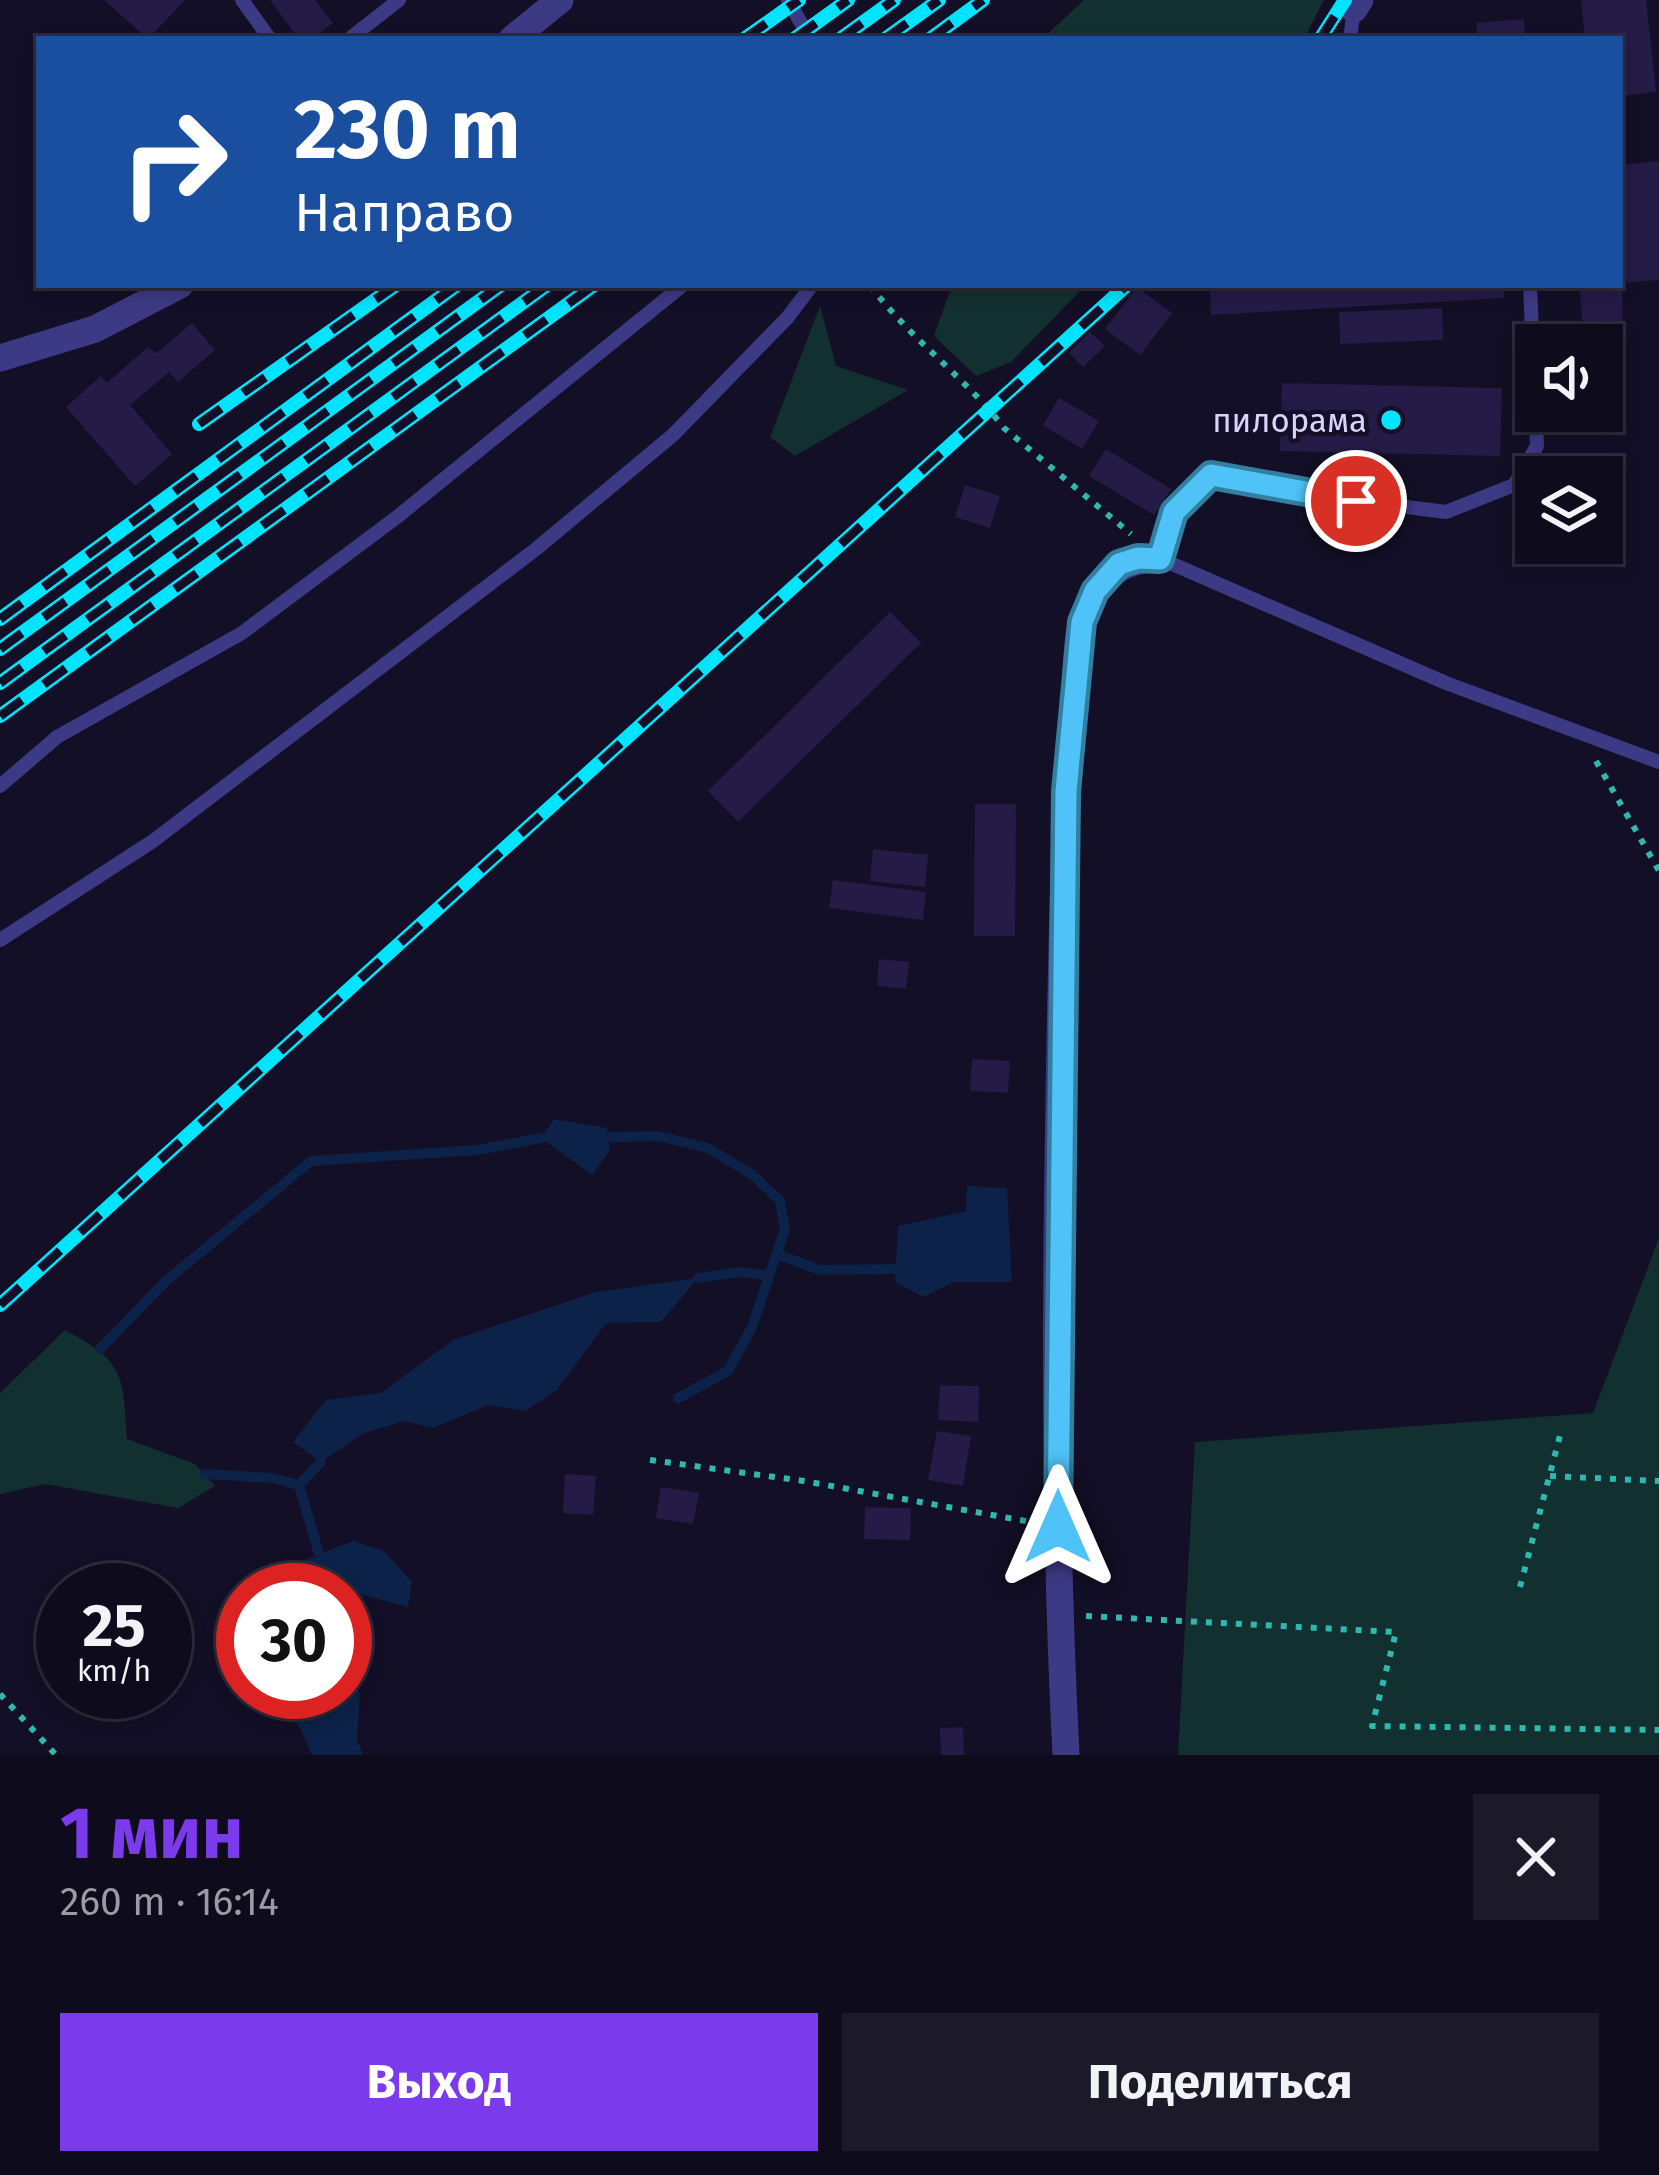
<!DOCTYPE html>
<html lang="ru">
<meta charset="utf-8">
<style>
:root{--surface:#0e0b1c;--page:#1c1929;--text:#f1f3f6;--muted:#9b9ba3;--line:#2e2b3b;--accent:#7c3aed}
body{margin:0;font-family:"Fira Sans",sans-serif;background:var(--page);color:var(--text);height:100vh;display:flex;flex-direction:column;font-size:45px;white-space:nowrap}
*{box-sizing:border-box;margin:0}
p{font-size:39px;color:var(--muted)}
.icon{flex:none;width:66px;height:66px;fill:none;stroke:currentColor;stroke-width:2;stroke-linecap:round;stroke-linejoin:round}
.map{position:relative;height:1755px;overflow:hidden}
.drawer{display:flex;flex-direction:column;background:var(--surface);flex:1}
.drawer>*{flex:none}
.hud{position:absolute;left:36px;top:36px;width:1587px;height:252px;border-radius:0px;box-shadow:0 6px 18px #0003,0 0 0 3px var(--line);background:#1a4fa0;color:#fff;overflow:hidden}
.controls{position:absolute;left:1515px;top:324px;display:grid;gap:24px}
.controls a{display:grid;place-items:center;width:108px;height:108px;border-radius:0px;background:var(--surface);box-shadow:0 6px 18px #0003,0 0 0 3px var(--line);font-size:60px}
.speed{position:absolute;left:36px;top:1563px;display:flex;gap:24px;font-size:60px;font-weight:700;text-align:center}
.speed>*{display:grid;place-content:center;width:156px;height:156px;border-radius:50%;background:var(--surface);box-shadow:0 6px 18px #0003,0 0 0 3px var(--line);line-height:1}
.speed small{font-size:30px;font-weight:400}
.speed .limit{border:18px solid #d22;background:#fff;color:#111}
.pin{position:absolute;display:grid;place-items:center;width:102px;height:102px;color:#fff;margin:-51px;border:6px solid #fff;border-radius:50%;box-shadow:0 3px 12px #0007}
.me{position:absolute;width:132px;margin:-66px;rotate:0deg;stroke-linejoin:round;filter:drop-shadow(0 0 9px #0008)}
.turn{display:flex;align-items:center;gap:42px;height:252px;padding:0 60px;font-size:54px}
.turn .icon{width:156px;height:156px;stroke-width:2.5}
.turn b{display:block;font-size:84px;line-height:102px}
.round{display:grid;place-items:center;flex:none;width:126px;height:126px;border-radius:0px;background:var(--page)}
.overview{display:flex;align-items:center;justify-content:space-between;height:204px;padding:0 60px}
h1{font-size:72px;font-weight:700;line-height:90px;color:var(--accent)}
.primary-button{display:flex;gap:24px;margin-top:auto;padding:24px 60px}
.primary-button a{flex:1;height:138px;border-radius:0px;background:var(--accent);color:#fff;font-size:48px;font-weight:700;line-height:138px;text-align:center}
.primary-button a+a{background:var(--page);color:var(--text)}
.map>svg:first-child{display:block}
.green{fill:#12302f}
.water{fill:#0c2248}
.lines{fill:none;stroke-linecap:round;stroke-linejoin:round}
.stream{stroke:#0c2248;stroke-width:10}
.building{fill:#241b47}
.path{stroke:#2fb8b0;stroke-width:6;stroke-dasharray:6 9;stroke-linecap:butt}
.lane{stroke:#3d3a85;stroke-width:14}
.street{stroke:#3d3a85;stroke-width:27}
.rail-casing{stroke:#00e5ff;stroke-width:14}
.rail{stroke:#130f26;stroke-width:9;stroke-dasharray:27;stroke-linecap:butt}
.route-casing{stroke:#337fa1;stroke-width:30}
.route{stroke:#4fc3f7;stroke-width:21}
.poi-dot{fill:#00e5ff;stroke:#130f26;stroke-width:4.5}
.labels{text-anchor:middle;stroke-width:9;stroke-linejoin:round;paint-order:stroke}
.poi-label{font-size:33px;fill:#d9d4ff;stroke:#130f26;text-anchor:end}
</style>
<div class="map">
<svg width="1659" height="1755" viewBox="0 0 1659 1755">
<rect width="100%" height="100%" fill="#130f26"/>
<!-- green -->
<g class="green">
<polygon points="1084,0 1324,0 1304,39 1042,39"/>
<polygon points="952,285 1086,285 1011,362 976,376 934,336"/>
<polygon points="820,306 836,366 908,390 795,456 770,437"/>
<polygon points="1659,1238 1659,1755 1178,1755 1195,1442 1593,1413"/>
<path d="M65,1330c60,32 58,45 62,109l68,25 20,22 -37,22 -133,-24 -45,10v-101z"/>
</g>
<!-- water -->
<g class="water">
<polygon points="554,1119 607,1128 610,1150 592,1175 541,1138"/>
<polygon points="967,1186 1007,1188 1012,1282 953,1282 923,1297 895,1282 898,1226 966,1211"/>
<polygon points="698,1278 661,1322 606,1323 557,1390 525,1411 488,1405 433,1428 404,1421 364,1433 321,1462 293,1442 326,1400 381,1393 453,1340 596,1292"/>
<polygon points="353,1541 384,1551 412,1582 408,1607 345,1590 255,1590 281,1569"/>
<polygon points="345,1682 360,1692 357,1740 363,1755 312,1755 283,1692 345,1692"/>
</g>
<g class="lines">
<!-- stream -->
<g class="stream">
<polyline points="608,1137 658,1136 708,1148 753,1175 780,1201 785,1229 752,1327 728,1371 678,1398"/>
<polyline points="779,1255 820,1270 895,1269"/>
<polyline points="698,1278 739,1272 769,1275"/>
<polyline points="100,1349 166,1281 311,1161 478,1150 541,1138"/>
<polyline points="205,1474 272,1478 299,1485 321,1462"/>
<polyline points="299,1485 319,1554"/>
</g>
</g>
<!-- building -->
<g class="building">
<polygon points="104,0 185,0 148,39"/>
<polygon points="270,0 315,0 333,23 311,39 299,39"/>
<polygon points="1581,0 1646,0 1656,92 1620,96 1620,39 1585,39"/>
<polygon points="1524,19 1525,39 1478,39 1476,23"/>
<polygon points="1659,161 1659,280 1620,283 1620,165"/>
<polygon points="1210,285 1503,285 1504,298 1211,315"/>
<polygon points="1579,285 1622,285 1623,328 1583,330"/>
<polygon points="1137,287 1172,313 1140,355 1105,329"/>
<polygon points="1442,308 1443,340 1340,344 1339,312"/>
<polygon points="192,323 215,350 178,382 169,372 130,405 172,454 135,486 66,407 101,376 107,383 148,347 157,353"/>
<polygon points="1090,332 1105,346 1083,367 1069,353"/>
<polygon points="1282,383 1502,388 1500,456 1280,451"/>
<polygon points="1059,398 1099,421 1082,449 1043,425"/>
<polygon points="1106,449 1171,489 1154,515 1089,476"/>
<polygon points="965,485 1000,496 990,528 955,517"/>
<polygon points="890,612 921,643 738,822 708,791"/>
<polygon points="975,804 1016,804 1015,936 974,936"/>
<polygon points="873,849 928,855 925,887 870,881"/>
<polygon points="833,880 926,892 923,920 829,908"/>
<polygon points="879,959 909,962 906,989 877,986"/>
<polygon points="972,1059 1010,1061 1008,1093 970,1091"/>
<polygon points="940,1385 979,1386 978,1422 938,1420"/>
<polygon points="937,1431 971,1436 963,1486 928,1480"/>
<polygon points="565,1474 596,1476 593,1515 563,1513"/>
<polygon points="661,1487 699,1493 693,1524 656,1518"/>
<polygon points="865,1507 911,1508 910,1540 864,1539"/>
<polygon points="963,1727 964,1755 941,1755 940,1728"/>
</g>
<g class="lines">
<!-- path -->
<g class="path">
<path d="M870,285c40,54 94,91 134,143l127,106"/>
<polyline points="1596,761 1659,871"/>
<polyline points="650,1460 804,1481 1031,1522"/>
<polyline points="1550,1476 1659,1481"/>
<polyline points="1520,1587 1562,1428"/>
<polyline points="1086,1616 1396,1632 1372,1726 1659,1730"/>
<polyline points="0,1694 56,1755"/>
</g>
<!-- lane -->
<g class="lane">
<polyline points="242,0 270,39"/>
<polyline points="788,0 810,39"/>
<polyline points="349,39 399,0"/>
<polyline points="1350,39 1354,9"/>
<polyline points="1530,285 1537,446 1514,485 1446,512 1312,495 1211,475 1174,512 1161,559 1446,683 1659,762"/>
<polyline points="0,786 57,737 242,633 397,517 683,285"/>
<polyline points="0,940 153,841 536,549 673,435 788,317 812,285"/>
</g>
<!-- street -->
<g class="street">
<polyline points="1354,9 1360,0"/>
<polyline points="512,39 560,0"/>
<polyline points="0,358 95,329 180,285"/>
<path d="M1066,1755c-14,-269 -10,-540 -4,-809 2,-82 5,-164 12,-245 3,-26 1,-57 9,-82 12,-39 37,-61 78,-60"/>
</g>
<defs>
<g id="rail">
<polyline points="744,39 799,0"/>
<polyline points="794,39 848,0"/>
<polyline points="840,39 894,0"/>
<polyline points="885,39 939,0"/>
<polyline points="930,39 983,0"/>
<polyline points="1320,39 1345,0"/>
<polyline points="199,424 396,285"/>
<polyline points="0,619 457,285"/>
<polyline points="0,649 501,285"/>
<polyline points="0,683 547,285"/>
<polyline points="0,716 594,285"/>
<polyline points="0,1305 1127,285"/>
</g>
</defs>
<!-- rail casing -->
<use href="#rail" class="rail-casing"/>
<!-- rail -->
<use href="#rail" class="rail"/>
</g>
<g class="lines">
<defs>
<polyline id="route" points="1058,1527 1066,791 1082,622 1095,591 1119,564 1138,558 1160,559 1174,512 1211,475 1356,501"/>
</defs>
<!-- route casing -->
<use href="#route" class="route-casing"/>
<!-- route -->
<use href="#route" class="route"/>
</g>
<!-- markers -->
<circle class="poi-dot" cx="1391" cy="420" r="12"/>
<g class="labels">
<!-- poi labels -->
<g class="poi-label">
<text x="1367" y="432">пилорама</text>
</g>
</g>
</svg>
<div class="controls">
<a><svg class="icon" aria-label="sound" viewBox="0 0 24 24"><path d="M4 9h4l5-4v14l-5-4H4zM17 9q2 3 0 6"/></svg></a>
<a><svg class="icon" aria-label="layers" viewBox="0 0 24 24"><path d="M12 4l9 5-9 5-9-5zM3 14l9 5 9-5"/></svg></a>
</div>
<div class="speed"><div>25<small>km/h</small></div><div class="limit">30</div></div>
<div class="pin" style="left:1356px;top:501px;background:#d93025"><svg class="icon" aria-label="arrive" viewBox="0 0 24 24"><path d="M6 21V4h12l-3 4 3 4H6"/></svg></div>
<svg class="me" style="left:1058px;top:1527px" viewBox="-20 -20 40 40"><path d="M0-17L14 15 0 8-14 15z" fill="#4fc3f7" stroke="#fff" stroke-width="4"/></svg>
<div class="hud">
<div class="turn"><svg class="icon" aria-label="right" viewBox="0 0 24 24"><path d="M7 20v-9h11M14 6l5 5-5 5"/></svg><div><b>230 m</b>Направо</div></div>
</div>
</div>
<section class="drawer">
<div class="overview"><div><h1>1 мин</h1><p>260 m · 16:14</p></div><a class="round"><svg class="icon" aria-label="close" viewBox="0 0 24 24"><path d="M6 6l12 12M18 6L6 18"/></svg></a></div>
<div class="primary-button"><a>Выход</a><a>Поделиться</a></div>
</section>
